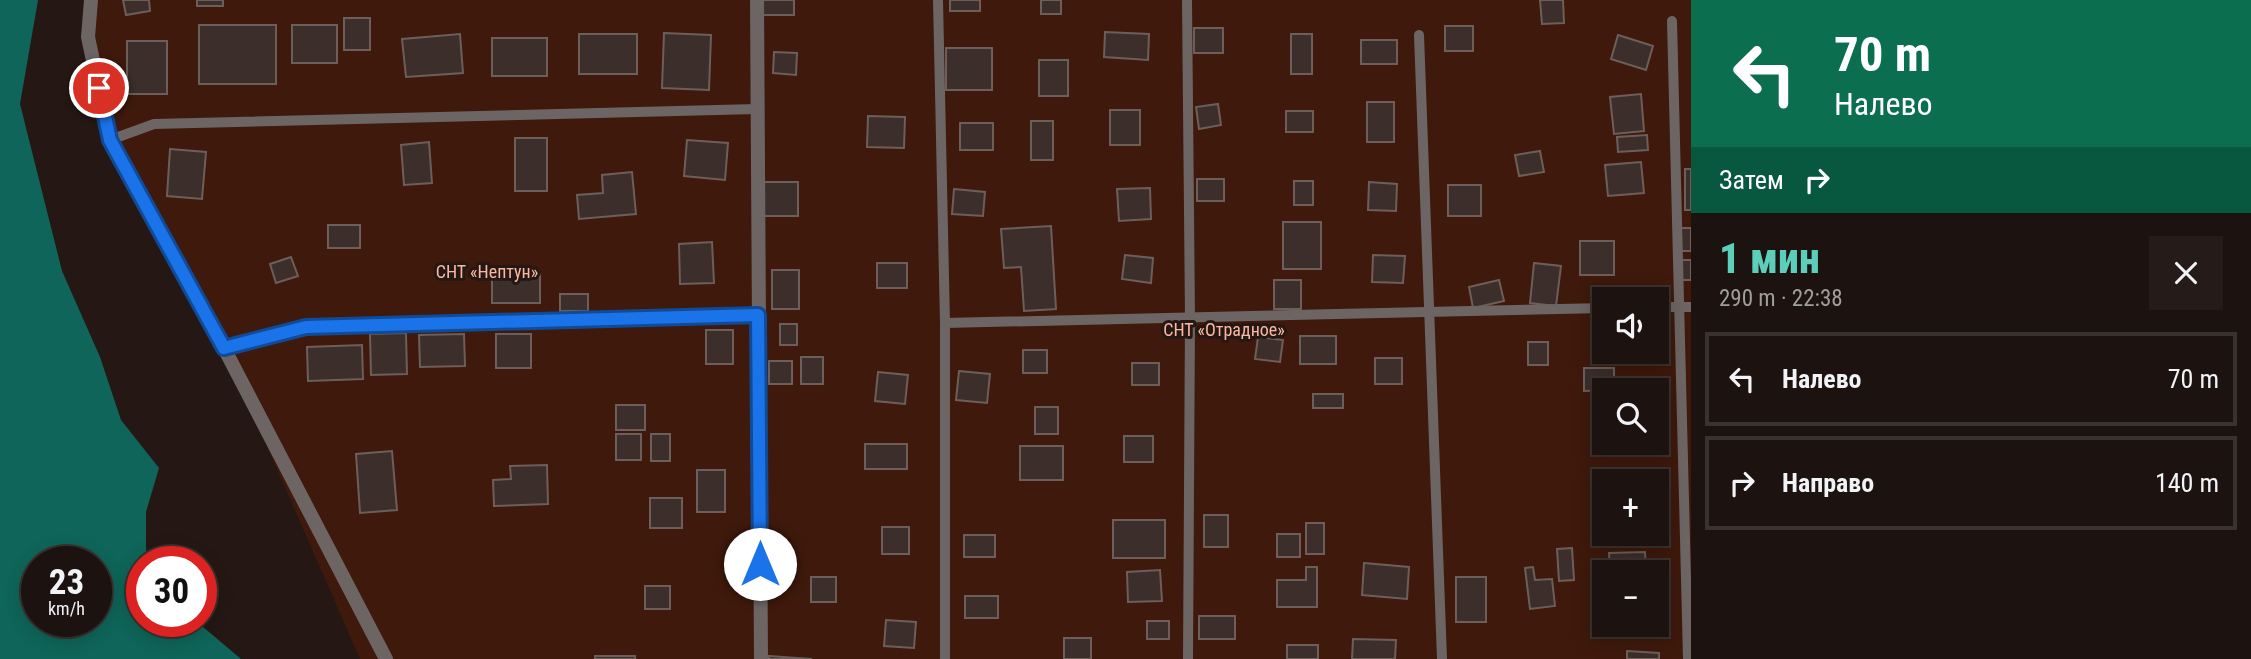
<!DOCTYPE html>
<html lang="ru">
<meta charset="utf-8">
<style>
:root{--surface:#1c120f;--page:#251b18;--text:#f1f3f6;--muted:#a09e9e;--line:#3a322f;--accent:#5cceba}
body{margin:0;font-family:"Roboto Condensed",sans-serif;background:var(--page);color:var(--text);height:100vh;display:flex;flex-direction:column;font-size:26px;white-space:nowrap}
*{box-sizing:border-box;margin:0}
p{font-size:23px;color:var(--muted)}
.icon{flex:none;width:38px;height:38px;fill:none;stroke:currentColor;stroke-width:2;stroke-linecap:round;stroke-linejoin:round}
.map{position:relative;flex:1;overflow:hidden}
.details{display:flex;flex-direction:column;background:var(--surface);width:560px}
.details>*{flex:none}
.banner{background:#0b6e4f;color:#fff;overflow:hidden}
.controls{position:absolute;left:1592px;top:287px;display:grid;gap:14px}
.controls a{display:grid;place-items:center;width:77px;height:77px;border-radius:0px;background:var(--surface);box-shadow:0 4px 18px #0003,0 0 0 2px var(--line);font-size:35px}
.speed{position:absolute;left:21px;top:546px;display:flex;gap:14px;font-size:35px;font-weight:700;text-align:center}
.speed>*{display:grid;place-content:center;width:91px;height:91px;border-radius:50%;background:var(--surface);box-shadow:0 4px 18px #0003,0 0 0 2px var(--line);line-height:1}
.speed small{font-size:18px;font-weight:400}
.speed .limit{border:10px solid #d22;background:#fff;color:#111}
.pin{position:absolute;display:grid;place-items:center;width:60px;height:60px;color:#fff;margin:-30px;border:4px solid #fff;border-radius:50%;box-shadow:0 2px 7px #0007}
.me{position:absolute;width:77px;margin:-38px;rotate:0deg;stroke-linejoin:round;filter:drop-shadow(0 0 5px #0008)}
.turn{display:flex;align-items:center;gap:24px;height:147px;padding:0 28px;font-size:32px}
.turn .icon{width:91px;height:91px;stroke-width:2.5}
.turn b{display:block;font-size:49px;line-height:60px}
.then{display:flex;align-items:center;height:66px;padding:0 28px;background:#0003;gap:14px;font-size:26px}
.round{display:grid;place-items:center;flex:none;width:74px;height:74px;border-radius:0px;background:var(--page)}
.summary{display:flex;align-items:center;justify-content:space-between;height:119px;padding:0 28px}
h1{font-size:42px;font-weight:800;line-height:52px;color:var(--accent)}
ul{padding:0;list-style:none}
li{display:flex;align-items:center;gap:21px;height:94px;margin:0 14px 10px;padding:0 14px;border:4px solid var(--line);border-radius:0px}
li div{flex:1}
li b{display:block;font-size:26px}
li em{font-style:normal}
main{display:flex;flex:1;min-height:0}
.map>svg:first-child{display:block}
.green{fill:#3e190c;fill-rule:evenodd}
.water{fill:#0f6559;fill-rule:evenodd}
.building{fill:#3c2e2a;stroke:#6d5e59;stroke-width:2}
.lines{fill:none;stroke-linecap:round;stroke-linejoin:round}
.service{stroke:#6c6563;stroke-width:10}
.minor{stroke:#6c6563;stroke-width:14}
.route-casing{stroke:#114b97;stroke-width:18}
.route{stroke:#1a73e8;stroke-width:12}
.labels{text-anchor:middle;stroke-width:6;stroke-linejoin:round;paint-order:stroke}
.park-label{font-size:18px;fill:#fcb7a0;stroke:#251814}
</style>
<main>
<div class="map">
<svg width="1691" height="659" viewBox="0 0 1691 659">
<rect width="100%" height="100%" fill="#251814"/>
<!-- green -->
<path class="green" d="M91,0h1600v659h-1331l-136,-311 -114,-208 -22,-103zM1605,299h52v53h-52zM1605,390h52v53h-52zM1605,481h52v53h-52zM1605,572h52v53h-52z"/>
<!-- water -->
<path class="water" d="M0,0h38l-18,104 42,167 38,86 21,63 38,48 -13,44v50h-4v59h54l45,38h-241zM37,562h59v59h-59z"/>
<!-- building -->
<g class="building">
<polygon points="123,0 149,0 150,11 126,15"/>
<rect x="197" y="0" width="26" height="6"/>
<rect x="763" y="0" width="31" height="15"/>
<rect x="950" y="0" width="30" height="11"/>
<rect x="1041" y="0" width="20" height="14"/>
<polygon points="1540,0 1563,0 1564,23 1542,24"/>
<rect x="344" y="18" width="26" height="32"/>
<rect x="199" y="25" width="77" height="59"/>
<rect x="292" y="25" width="45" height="38"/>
<rect x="1445" y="26" width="28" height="25"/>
<rect x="1194" y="28" width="29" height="25"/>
<polygon points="1105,32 1149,34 1148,60 1104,57"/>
<polygon points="664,33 711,35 709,90 662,88"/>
<polygon points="460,34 463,73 406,77 402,39"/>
<rect x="579" y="34" width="58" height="40"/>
<rect x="1291" y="34" width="21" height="40"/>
<polygon points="1618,35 1653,46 1646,70 1611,59"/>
<rect x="492" y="38" width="55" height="38"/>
<rect x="1361" y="40" width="36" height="24"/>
<rect x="127" y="41" width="40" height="53"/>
<rect x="946" y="48" width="46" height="42"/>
<polygon points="774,52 797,53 796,75 773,73"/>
<rect x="1039" y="60" width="29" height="36"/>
<polygon points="1641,94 1644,131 1614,134 1610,97"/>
<rect x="1367" y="102" width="27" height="40"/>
<polygon points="1218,104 1221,125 1199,129 1196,107"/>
<rect x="1110" y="110" width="30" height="35"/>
<rect x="1286" y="111" width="27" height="21"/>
<polygon points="868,116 905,117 904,148 867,147"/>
<rect x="1031" y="121" width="22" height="39"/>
<rect x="960" y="123" width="33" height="27"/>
<polygon points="1647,135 1648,150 1618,152 1617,137"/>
<rect x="515" y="138" width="32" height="53"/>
<polygon points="687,140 728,143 725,180 684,176"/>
<polygon points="429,142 432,183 404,185 401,145"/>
<polygon points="170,149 206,152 202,199 167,196"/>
<polygon points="1540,151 1544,172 1519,176 1515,155"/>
<polygon points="1641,162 1644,193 1608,196 1605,165"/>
<rect x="1685" y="169" width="6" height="41"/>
<polygon points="632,172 636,214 579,219 577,195 603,193 602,175"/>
<rect x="1197" y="179" width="27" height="22"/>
<rect x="1294" y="181" width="19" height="24"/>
<rect x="764" y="182" width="34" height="34"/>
<polygon points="1369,182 1397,184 1396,211 1368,210"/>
<rect x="1448" y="185" width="33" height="31"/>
<polygon points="1150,188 1151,219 1119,221 1117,189"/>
<polygon points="954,189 985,192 983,216 952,214"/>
<rect x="1283" y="222" width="38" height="47"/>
<rect x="328" y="225" width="32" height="23"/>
<polygon points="1051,226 1056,309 1024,311 1021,267 1004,268 1001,229"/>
<rect x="1678" y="228" width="13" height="23"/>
<rect x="1580" y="241" width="34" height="34"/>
<polygon points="712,242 714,283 680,284 679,244"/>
<polygon points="1125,255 1153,258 1151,283 1122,279"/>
<polygon points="1373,255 1405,256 1403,283 1372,282"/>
<polygon points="291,257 298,276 276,283 270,264"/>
<rect x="1682" y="260" width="9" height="20"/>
<rect x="877" y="263" width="30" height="25"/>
<polygon points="1534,263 1561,266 1556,306 1530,303"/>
<rect x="772" y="270" width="27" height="39"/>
<rect x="492" y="274" width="48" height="29"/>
<rect x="1274" y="280" width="27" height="29"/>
<polygon points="1499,280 1504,301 1473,308 1469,287"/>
<rect x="560" y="294" width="28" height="17"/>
<rect x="780" y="324" width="17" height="21"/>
<rect x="706" y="330" width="27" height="34"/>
<polygon points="406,333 407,374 371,375 370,334"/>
<polygon points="464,334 465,366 420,367 419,335"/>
<rect x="496" y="334" width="35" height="34"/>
<polygon points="1603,335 1605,352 1625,352 1625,359 1603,359"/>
<rect x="1300" y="336" width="36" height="28"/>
<polygon points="1258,337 1283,340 1280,362 1255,359"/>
<rect x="1528" y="342" width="20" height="23"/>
<polygon points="362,345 363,379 308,381 307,347"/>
<rect x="1023" y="350" width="24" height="23"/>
<rect x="1630" y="352" width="16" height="7"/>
<rect x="801" y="357" width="22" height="27"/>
<rect x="1375" y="358" width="27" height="26"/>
<rect x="769" y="361" width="23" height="23"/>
<rect x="1132" y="363" width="27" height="22"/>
<polygon points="1584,368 1614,368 1614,390 1584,391"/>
<polygon points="959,371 990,374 987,403 956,400"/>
<polygon points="878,372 908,375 905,404 875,401"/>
<rect x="1313" y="394" width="30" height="14"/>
<rect x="616" y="405" width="29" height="25"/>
<rect x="1035" y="407" width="23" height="27"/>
<rect x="616" y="434" width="25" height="26"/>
<rect x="651" y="434" width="19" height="27"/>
<rect x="1124" y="436" width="29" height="26"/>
<rect x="865" y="444" width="42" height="25"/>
<rect x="1020" y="446" width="43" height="34"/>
<polygon points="392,451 397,510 360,513 356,454"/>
<polygon points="547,465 548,504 494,506 493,480 511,479 510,466"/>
<rect x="697" y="470" width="28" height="42"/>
<rect x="650" y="498" width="32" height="30"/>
<rect x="1204" y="515" width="24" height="32"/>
<rect x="1113" y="520" width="52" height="38"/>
<rect x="1306" y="523" width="18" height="31"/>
<rect x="882" y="527" width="27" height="27"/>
<rect x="1277" y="534" width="23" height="23"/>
<rect x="964" y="535" width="31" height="22"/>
<polygon points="1572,548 1574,580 1559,581 1557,549"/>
<polygon points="1645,552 1646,572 1610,572 1609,553"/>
<polygon points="1364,563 1409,567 1407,599 1362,595"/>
<polygon points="1306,567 1317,567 1317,607 1277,607 1277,580 1306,580"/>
<polygon points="1533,567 1535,580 1552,579 1555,606 1530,609 1525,568"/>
<polygon points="1160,570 1162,601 1128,602 1127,572"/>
<rect x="811" y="577" width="25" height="25"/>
<rect x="1456" y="577" width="30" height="45"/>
<rect x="645" y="586" width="25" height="23"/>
<rect x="965" y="596" width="33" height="22"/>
<rect x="1199" y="616" width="36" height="23"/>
<polygon points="886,620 916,622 914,648 884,646"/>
<rect x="1147" y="621" width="22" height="18"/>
<rect x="1064" y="638" width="27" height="21"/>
<polygon points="1353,639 1396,640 1395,659 1352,659"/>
<rect x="1287" y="645" width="31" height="14"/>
<polygon points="1627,651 1659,653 1659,659 1627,659"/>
<rect x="595" y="656" width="40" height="3"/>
<polygon points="769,656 812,659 769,659"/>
</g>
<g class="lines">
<!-- service -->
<g class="service">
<polyline points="938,0 945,323 945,659"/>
<polyline points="1187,0 1190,318 1188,659"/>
<polyline points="1672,21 1688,659"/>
<polyline points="1419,35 1442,659"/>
<polyline points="110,140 154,124 757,109"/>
<polyline points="1657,307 1691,307"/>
<polyline points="945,323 1605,308"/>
<polyline points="224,348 306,327 758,315"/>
</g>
<!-- minor -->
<g class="minor">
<polyline points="91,0 88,37 110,140 224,348 386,659"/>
<polyline points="757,0 761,659"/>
</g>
</g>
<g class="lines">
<defs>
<polyline id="route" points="99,88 110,140 224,348 306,327 758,315 760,564"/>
</defs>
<!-- route casing -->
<use href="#route" class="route-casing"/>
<!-- route -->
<use href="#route" class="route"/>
</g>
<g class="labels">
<!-- park labels -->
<g class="park-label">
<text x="487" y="278">СНТ «Нептун»</text>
<text x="1224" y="336">СНТ «Отрадное»</text>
</g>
</g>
</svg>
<div class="controls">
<a><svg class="icon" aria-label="sound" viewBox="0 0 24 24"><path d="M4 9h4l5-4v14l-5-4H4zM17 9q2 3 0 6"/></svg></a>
<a><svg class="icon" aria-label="search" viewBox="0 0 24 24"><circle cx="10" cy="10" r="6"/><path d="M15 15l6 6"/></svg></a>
<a>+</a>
<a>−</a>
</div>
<div class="speed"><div>23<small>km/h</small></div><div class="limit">30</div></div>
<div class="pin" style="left:99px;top:88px;background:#d93025"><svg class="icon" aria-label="arrive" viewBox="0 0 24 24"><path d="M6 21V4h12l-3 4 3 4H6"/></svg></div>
<svg class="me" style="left:760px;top:564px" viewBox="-20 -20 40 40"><circle r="19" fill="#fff"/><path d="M0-13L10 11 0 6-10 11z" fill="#1a73e8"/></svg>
</div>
<section class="details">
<div class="banner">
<div class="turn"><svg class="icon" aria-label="left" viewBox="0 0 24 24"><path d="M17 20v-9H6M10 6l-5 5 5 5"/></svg><div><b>70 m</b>Налево</div></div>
<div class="then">Затем<svg class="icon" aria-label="right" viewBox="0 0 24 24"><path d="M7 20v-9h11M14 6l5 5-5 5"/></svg></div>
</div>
<div class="summary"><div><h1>1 мин</h1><p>290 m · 22:38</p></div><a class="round"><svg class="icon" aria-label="close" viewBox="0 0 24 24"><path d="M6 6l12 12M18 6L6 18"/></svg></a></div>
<ul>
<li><svg class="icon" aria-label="left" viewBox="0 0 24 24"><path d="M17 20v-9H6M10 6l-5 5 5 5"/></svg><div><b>Налево</b></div><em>70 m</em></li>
<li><svg class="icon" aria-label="right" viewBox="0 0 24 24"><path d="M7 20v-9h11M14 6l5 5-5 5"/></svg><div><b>Направо</b></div><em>140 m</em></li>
</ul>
</section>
</main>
